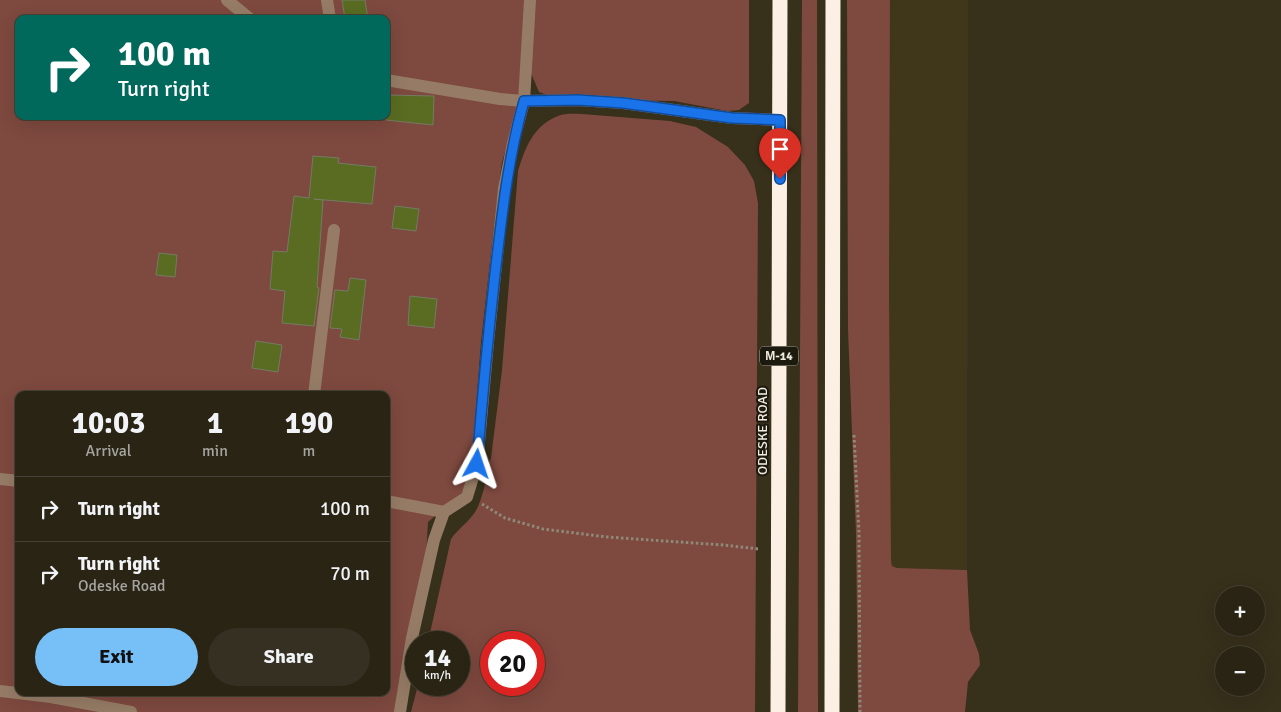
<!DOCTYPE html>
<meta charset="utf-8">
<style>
:root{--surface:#292414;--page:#353022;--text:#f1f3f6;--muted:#a5a4a0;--line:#454134;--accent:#77c0f7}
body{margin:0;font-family:Signika,sans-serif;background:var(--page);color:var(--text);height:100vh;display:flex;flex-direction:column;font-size:19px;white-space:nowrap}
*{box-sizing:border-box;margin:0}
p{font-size:16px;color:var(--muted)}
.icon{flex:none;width:28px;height:28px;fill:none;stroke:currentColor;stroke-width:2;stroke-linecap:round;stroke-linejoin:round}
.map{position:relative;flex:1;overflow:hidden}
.details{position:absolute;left:15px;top:391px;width:375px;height:305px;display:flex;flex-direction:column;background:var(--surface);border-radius:10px;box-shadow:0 5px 20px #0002,0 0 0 1px var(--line)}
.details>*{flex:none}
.top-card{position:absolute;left:15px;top:15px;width:375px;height:105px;border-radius:10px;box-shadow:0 5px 20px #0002,0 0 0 1px var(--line);background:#00695c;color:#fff;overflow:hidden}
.tools{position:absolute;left:1215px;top:586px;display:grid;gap:10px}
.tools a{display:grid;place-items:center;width:50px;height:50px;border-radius:50%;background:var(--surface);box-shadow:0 5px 20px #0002,0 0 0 1px var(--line);font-size:25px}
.speed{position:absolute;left:405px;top:631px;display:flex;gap:10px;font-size:25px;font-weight:700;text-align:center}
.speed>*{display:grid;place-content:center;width:65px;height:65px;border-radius:50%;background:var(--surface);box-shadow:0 5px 20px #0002,0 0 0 1px var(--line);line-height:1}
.speed small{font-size:12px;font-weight:400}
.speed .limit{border:8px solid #d22;background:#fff;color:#111}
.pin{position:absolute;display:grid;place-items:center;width:42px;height:42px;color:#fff;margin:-51px -21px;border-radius:50% 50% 50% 0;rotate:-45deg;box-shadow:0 0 5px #0007}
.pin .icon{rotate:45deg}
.me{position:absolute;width:55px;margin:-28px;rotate:5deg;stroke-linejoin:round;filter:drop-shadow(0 0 4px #0008)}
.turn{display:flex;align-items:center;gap:18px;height:105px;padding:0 20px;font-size:22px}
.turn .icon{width:65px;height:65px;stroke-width:2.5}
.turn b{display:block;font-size:35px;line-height:42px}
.eta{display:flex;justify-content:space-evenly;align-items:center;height:85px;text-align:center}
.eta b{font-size:30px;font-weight:700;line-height:35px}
.cta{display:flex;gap:10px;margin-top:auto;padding:10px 20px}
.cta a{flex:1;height:58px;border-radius:30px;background:var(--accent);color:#111;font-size:20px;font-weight:700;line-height:58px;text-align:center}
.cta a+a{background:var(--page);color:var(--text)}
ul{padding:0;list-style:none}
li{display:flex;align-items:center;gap:15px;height:65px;padding:0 20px;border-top:1px solid var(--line)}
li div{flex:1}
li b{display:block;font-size:19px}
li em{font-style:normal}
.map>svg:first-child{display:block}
.built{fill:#40371b}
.green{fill:#7e493f;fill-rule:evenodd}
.building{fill:#596c22;stroke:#747b64}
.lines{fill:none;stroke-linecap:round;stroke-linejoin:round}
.path{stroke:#8f8978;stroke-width:3;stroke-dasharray:2.5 2.5;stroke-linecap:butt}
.minor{stroke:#967c66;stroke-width:12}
.highway{stroke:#fcefe4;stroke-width:15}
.route-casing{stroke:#114b97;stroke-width:12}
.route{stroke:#1a73e8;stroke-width:9}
.labels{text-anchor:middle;stroke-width:4;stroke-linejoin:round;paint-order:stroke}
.shield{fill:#1c190f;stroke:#b0aca0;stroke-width:1}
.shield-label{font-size:12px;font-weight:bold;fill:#efebde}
.street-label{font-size:14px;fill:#efebde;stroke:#1c190f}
</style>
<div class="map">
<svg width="1281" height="712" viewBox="0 0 1281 712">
<rect width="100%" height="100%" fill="#37301b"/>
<!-- built -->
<polygon class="built" points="890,0 968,0 967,570 897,568 892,566 891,560 889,292"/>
<!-- green -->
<g class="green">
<path d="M0,0h525l-7,108 -16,54 -4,28 -17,152 -10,130 -9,21 -34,29 -2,37 -31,153h-395zM19,19h367v97h-367zM19,395h367v297h-367z"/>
<polygon points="534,0 749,0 749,103 739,110 727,111 674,101 594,100 547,95 539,92 530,71"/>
<polygon points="802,0 817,0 818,712 798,712"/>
<polygon points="847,0 890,0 889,292 891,560 892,566 897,568 967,570 970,630 979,654 980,665 968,682 965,712 858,712 856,533 848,330"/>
<path d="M582,114l88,7 26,6 32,20 17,18 9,16 4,22 -3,509h-344l7,-27h41v-43h-36l7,-9 21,-94c6,-9 14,-14 21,-23 5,-5 8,-14 10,-21 5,-12 3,-26 9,-37l11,-88 16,-199c7,-23 15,-45 40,-55 7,-3 17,-2 24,-2zM534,642v43h-43v-43z"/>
</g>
<!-- building -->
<g class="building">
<polygon points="342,0 365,0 368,19 345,19"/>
<polygon points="386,95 434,96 433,125 386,120"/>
<polygon points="313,156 339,158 338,163 376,167 372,204 314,199 323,200 317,287 319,288 314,326 282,323 285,291 270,289 273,251 287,252 294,196 309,198"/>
<polygon points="395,206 419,209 416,231 392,228"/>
<polygon points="159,253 177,255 175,277 156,275"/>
<polygon points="350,278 366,280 359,340 340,337 342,329 330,328 335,290 348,291"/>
<polygon points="410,296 437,299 434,328 408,325"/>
<polygon points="256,341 282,345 278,372 252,368"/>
</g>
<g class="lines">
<!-- path -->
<g class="path">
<polyline points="854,435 859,533 860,712"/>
<polyline points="482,504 505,518 543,529 607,537 723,545 759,549"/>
</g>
<!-- minor -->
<g class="minor">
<polyline points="227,0 250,19"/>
<polyline points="327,0 330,19"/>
<polyline points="386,80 500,99 524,101 578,100 623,103 732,118 780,120"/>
<polyline points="314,395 334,230"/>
<polyline points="0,479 19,481"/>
<polyline points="386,501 444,512"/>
<polyline points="0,691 51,697 131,712"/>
<polyline points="400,712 412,638 434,540 444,512 467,497 477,464 488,342 504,188 513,143 524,101 530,0"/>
</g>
<!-- highway -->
<g class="highway">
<polyline points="778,712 780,0"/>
<polyline points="832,712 833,0"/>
</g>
</g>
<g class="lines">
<defs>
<path id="route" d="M477,464c5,-64 11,-127 18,-190 7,-59 13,-116 29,-173l54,-1 45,3 109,15 48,2v59"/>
</defs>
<!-- route casing -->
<use href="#route" class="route-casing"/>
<!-- route -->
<use href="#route" class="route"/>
</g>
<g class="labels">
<!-- shield labels -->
<rect class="shield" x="760" y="346.5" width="38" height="19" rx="4"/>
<g class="shield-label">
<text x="779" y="360">М-14</text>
</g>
<!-- street labels -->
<g class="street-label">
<text transform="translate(762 431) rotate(-90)" y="5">ODESKE ROAD</text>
</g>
</g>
</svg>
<div class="tools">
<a>+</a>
<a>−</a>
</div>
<div class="speed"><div>14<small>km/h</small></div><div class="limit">20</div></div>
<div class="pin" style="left:780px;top:179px;background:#d93025"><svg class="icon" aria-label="arrive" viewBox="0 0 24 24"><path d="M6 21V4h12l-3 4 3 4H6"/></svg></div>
<svg class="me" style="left:477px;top:464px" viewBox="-20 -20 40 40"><path d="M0-17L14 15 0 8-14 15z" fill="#1a73e8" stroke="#fff" stroke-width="4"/></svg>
<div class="top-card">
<div class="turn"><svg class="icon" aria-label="right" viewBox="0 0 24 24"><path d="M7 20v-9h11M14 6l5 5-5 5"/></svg><div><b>100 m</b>Turn right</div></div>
</div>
<section class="details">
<div class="eta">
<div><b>10:03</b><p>Arrival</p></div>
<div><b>1</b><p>min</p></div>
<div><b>190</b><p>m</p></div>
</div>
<ul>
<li><svg class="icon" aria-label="right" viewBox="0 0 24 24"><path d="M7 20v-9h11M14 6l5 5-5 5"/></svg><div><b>Turn right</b></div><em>100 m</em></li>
<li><svg class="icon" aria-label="right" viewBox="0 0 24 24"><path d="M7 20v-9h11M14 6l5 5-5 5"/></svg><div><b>Turn right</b><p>Odeske Road</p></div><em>70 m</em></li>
</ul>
<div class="cta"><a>Exit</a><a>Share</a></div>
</section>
</div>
